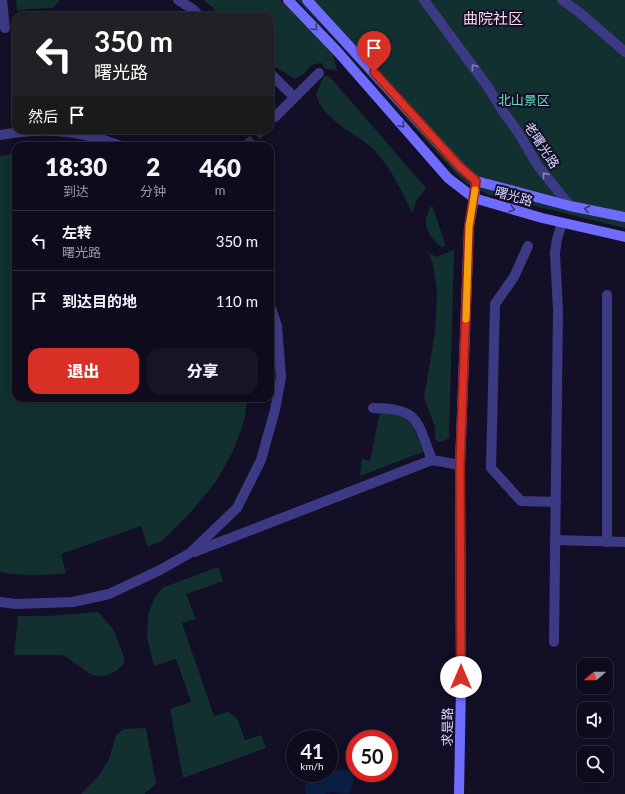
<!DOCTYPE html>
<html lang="zh">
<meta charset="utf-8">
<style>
:root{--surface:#0e0b1c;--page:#171425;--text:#f1f3f6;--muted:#9b9ba3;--line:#2e2b3b;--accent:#d93025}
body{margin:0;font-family:Lato,"Noto Sans SC",sans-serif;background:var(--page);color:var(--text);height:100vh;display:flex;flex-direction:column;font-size:15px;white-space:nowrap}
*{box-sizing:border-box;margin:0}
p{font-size:13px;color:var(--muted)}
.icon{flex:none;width:22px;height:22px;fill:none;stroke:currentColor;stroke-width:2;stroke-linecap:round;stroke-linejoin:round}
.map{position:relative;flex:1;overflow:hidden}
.sheet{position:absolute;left:12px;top:142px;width:262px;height:260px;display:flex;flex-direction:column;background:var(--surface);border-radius:12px;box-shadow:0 2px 10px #0003,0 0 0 1px var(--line)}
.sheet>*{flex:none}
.top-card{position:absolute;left:12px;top:12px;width:262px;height:122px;border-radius:12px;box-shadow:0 2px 10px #0003,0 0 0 1px var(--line);background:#202124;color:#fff;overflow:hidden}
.needle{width:26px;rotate:250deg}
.controls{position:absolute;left:577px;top:658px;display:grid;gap:8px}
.controls a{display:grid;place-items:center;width:36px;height:36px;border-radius:8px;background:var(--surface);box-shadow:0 2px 10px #0003,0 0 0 1px var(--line);font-size:20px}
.speed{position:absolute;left:286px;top:730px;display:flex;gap:8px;font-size:20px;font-weight:700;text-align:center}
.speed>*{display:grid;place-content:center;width:52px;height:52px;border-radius:50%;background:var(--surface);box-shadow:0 2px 10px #0003,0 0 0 1px var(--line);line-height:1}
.speed small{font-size:10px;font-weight:400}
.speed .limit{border:6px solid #d22;background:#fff;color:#111}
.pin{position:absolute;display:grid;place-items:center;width:34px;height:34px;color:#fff;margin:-41px -17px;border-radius:50% 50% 50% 0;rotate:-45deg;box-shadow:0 0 4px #0007}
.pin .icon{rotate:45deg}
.me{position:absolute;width:44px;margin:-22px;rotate:0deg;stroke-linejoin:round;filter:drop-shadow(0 0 3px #0008)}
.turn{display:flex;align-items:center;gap:14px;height:84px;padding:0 16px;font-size:18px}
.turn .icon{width:52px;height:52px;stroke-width:2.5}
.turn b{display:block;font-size:28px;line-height:34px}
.then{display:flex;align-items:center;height:38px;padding:0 16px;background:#0003;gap:8px;font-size:15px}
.eta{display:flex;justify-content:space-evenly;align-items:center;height:68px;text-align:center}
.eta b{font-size:24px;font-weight:800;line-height:28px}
.cta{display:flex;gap:8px;margin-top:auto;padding:8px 16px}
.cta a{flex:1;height:46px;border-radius:12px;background:var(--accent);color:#fff;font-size:16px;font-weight:800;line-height:46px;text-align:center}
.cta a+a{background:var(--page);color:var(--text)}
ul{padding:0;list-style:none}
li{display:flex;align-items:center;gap:12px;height:60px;padding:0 16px;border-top:1px solid var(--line)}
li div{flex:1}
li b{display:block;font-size:15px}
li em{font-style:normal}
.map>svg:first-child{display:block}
.green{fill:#12302f}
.water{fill:#0a1f44}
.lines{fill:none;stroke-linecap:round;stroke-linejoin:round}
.minor-tunnel{stroke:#312d47;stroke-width:10;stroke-dasharray:10 5;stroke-linecap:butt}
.minor{stroke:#3d3a85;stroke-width:10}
.tertiary{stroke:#3d3a85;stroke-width:10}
.secondary{stroke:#6f6bff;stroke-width:10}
.oneway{stroke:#38347d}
.oneway2{stroke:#837fbc}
.route-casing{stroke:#8d1f18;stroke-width:10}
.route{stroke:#d93025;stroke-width:7}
.slow{stroke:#f59e0b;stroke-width:7}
.labels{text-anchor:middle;stroke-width:4;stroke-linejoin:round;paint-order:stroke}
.park-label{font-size:13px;fill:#5fe0c0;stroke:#130f26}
.street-label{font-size:13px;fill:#d9d4ff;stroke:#130f26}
.quarter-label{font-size:15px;fill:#ffd6f0;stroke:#130f26}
</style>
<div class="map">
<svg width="625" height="794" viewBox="0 0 625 794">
<rect width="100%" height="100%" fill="#130f26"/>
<!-- green -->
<g class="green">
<polygon points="16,0 60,0 53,8 29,9 17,11"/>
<polygon points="204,0 280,0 332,51 337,70 326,69 321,63 311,65 304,74 295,79 270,64 270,16 220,16 213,8"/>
<polygon points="297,0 625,0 625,228 489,195 467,184 457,175 332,36"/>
<path d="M324,76h5l97,112 -9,12 -5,13c-10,-22 -21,-45 -38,-63 -19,-19 -51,-28 -58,-56z"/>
<path d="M16,153v245h231l-2,19 -5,16 -8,20 -15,27 -25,31 -29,29 -15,7 -7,-21 -80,28 5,19c-22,3 -44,3 -66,-1v-416z"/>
<path d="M432,205l14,41 -5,1c-15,-13 -20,-25 -9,-42z"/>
<polygon points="454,250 449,438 444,441 438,442 435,438 435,427 424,398 435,332 437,293 433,264 428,252 436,257"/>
<path d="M380,412c8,2 19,2 25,6 10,7 14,23 18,34l-63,24 2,-17 8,2z"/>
<polygon points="218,567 223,581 186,594 196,619 182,623 214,716 228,712 237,718 245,740 261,735 266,748 183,778 170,709 191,702 176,659 154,666 147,637 148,614 154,599 162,588"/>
<polygon points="98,612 113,629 124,657 124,664 116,671 108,675 100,676 92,675 63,655 14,655 18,616 46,616"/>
<polygon points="146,728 156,784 144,794 81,794 98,777 109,759 116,735 124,729"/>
</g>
<!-- water -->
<polygon class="water" points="338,770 348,770 354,778 352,788 349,794 333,792 323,794 306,794 305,785 310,780"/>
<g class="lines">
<!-- minor-tunnel -->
<polyline class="minor-tunnel" points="246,146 262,130"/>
<!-- minor -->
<g class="minor">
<polyline points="2,0 5,28"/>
<polyline points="178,0 194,10 199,16"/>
<polyline points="424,0 488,87 502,110 518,132 538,166 570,206"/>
<polyline points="562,0 579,12 625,52"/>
<polyline points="270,73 294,97"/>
<polyline points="275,117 319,73"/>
<polyline points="528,246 514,277 495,304 491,468 521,501 556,502"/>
<polyline points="607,295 607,542"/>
<path d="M373,408c47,0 44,14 59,52"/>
<polyline points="555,540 625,542"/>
<polyline points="554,642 558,310 555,253 557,239 562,223"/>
</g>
<!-- tertiary -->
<g class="tertiary">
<path d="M0,135c12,-2 25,-4 37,-4 28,-2 58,5 84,15"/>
<polyline points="194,552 432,460 460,465"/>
<polyline points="0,602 16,604 73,602 109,594 160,570 190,553 237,508 261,460 275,410 281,377 277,326 270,305"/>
</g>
<!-- secondary -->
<g class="secondary">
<polyline points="288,0 337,51 448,178 474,198 542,218 625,237"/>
<polyline points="307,0 460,167 476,181 570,206 625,217"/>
<polyline points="459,794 461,685 460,465 469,227 474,198 476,181"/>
</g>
</g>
<!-- one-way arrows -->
<defs><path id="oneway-chevron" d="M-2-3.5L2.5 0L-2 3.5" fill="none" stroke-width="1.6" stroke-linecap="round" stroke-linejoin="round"/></defs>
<g class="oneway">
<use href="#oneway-chevron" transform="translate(315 28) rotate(46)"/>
<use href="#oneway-chevron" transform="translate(402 125) rotate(49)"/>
<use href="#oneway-chevron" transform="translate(512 209) rotate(16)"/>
<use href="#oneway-chevron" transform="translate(587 209) rotate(-168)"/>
</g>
<g class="oneway2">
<use href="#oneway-chevron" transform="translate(474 67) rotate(-126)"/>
<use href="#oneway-chevron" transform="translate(545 175) rotate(-129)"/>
</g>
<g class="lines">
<defs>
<polyline id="route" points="374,72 460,167 476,181 469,227 460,465 461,677"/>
</defs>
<!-- route casing -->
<use href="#route" class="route-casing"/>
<!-- route -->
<use href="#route" class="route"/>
<!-- slow -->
<polyline class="slow" points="466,319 469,227 475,190"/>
</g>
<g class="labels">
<!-- park labels -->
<g class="park-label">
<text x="524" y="105">北山景区</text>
</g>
<!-- street labels -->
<g class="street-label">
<text transform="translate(542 145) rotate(57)" y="5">老曙光路</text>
<text transform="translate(514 196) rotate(16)" y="5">曙光路</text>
<text transform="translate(447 727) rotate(-89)" y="5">求是路</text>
</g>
<!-- quarter labels -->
<g class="quarter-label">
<text x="493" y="24">曲院社区</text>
</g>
</g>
</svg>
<div class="controls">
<a><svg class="needle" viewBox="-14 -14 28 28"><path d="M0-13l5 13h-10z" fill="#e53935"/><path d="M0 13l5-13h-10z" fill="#9b9ba3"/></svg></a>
<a><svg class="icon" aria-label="sound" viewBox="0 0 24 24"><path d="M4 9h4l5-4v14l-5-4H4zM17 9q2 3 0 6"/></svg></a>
<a><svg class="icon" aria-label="search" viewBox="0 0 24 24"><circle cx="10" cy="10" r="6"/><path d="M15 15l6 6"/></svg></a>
</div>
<div class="speed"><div>41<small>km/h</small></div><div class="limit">50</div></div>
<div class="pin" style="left:374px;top:72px;background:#d93025"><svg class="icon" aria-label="arrive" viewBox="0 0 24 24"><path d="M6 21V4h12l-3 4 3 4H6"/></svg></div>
<svg class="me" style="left:461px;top:677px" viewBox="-20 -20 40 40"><circle r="19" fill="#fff"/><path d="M0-13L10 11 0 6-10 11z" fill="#d93025"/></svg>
<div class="top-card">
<div class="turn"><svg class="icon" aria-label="left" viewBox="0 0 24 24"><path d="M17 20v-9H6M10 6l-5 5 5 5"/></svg><div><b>350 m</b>曙光路</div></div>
<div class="then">然后<svg class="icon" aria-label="arrive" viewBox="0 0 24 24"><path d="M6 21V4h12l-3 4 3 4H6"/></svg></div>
</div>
<section class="sheet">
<div class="eta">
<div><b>18:30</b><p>到达</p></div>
<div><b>2</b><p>分钟</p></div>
<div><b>460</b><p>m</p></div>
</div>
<ul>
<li><svg class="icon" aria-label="left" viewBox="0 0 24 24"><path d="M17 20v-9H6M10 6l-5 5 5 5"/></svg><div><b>左转</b><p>曙光路</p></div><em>350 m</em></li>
<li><svg class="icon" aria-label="arrive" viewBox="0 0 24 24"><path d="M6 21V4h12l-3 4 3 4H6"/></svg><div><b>到达目的地</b></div><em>110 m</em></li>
</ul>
<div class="cta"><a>退出</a><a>分享</a></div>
</section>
</div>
